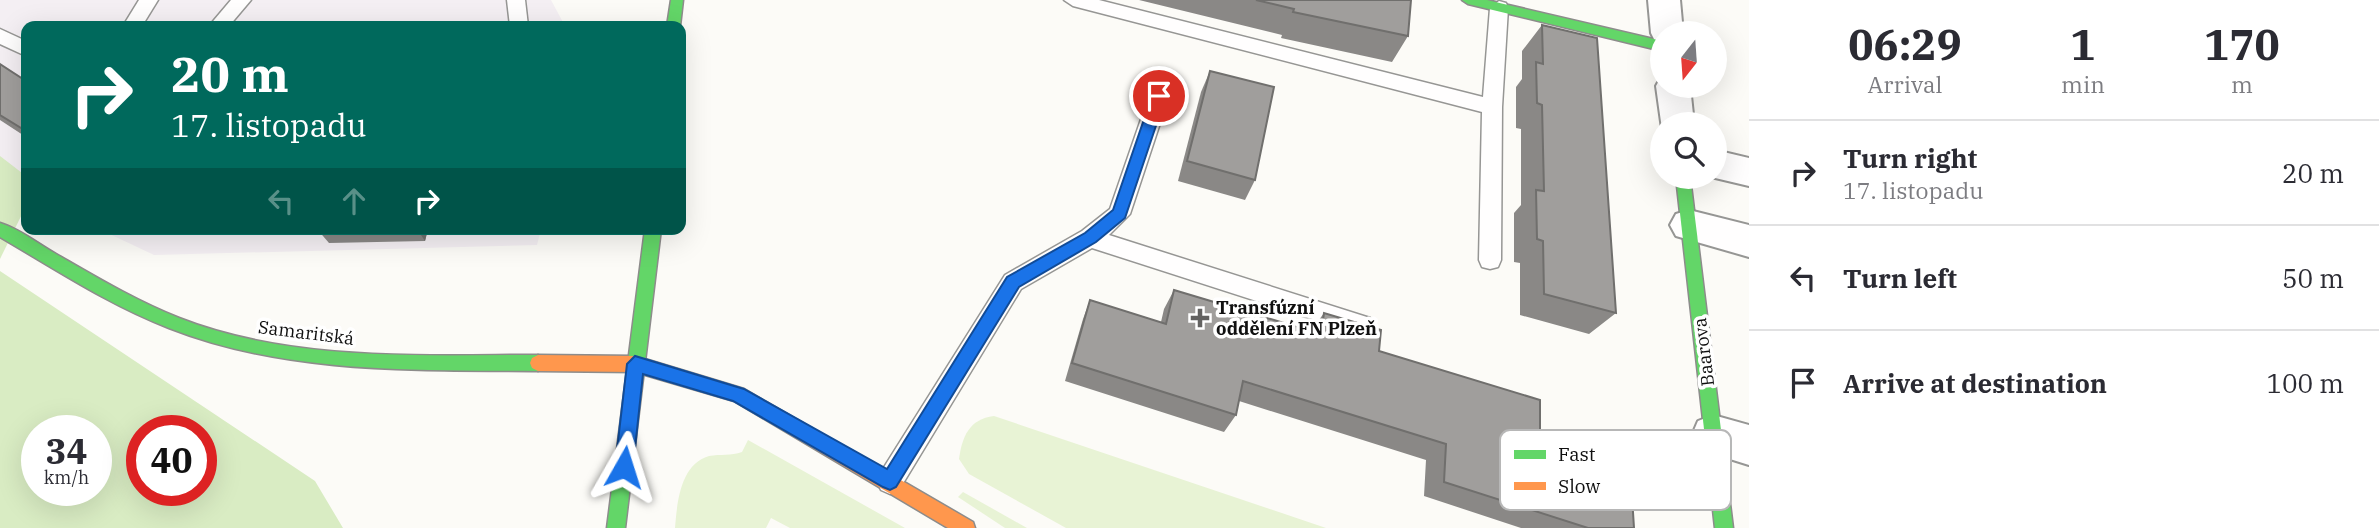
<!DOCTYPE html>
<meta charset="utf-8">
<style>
:root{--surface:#fff;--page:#f2f2f3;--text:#2b2b33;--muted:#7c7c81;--line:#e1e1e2}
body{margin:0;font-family:"IBM Plex Serif",serif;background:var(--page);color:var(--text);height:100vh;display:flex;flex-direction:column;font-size:26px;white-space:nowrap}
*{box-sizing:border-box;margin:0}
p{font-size:23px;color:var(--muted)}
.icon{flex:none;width:38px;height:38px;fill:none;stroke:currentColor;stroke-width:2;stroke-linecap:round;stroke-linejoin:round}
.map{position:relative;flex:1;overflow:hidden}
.sheet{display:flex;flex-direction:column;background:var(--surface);width:630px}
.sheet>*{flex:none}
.hud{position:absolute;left:21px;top:21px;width:665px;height:214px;border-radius:14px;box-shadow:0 7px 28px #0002;background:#00695c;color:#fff;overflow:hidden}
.needle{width:46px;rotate:197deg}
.fabs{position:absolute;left:1650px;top:21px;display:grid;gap:14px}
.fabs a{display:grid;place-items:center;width:77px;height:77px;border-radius:50%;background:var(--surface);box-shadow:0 7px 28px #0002;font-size:35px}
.speed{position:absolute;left:21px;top:415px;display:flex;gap:14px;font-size:35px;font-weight:700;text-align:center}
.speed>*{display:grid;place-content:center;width:91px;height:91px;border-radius:50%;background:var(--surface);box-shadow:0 7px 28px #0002;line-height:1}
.speed small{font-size:18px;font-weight:400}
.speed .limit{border:10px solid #d22;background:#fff;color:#111}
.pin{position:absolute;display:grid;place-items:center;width:60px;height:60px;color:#fff;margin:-30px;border:4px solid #fff;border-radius:50%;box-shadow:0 2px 7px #0007}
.me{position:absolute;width:77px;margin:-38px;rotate:6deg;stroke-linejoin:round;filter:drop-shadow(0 0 5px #0008)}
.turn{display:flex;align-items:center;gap:24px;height:147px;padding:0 35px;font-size:32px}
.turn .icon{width:91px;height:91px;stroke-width:2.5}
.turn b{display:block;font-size:49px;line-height:60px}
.lanes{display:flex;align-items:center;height:66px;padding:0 35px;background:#0003;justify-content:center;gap:35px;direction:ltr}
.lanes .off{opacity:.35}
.eta{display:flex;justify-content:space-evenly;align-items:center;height:119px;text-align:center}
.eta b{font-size:42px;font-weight:800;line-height:49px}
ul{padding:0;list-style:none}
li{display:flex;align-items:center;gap:21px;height:105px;padding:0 35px;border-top:2px solid var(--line)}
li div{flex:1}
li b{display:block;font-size:26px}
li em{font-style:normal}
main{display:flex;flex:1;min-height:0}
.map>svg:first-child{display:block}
.industrial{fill:#f4eff3}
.green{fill:#e8f3d5}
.forest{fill:#d9ecc3;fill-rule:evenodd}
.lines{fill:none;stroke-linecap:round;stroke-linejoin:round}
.lane-casing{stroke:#969694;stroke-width:3}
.street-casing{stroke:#969694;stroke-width:4}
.fast-casing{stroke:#8d8c8b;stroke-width:3}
.slow-casing{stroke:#8d8c8b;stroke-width:3}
.lane{fill:#fffefe;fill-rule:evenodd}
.street{fill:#fffefe;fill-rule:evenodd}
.fast{fill:#63d668;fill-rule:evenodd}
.slow{fill:#ff974d;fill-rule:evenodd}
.wall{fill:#8a8886}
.shaded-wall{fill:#706f6d}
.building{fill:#a09e9c;stroke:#706f6d;stroke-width:2}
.route{fill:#1a73e8;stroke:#114b97;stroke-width:2}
.poi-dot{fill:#636261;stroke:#fff;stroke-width:2.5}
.labels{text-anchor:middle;stroke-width:7;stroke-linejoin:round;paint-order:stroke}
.poi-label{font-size:18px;font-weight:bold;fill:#101010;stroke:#fff;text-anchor:start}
.street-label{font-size:18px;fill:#101010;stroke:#fff}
.key{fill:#fff;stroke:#b7b7b7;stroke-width:2}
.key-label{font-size:19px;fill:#101010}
</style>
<main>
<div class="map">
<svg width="1749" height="528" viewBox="0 0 1749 528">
<rect width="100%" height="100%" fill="#fcfbf7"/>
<!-- industrial -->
<g class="industrial">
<polygon points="0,0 551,0 565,26 26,26 26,195 0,181"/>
<polygon points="99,229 541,229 537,245 154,255"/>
</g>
<!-- green -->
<g class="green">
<path d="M994,416l332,112h-260l-97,-54 -10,-15c3,-22 10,-40 35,-43z"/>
<path d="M748,440l157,88h-115l-19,-10 -5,10h-91c2,-24 5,-64 34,-72 11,-2 22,0 33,-4z"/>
<polygon points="963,492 1027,528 1005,528 958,497"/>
</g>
<!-- forest -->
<g class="forest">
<polygon points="0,156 26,176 26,206 0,259"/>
<path d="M0,271l315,210 28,47h-343zM37,430h59v60h-59zM142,430h59v60h-59z"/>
</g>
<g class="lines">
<defs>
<g id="lane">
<polygon points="139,0 158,0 142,26 123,26"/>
<polygon points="231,0 251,0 229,26 209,26"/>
<polygon points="507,0 525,0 528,26 510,26"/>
<polygon points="1064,0 1099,0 1483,97 1490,8 1499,1 1506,3 1508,8 1502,107 1501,260 1498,267 1490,269 1482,267 1479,260 1482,112 1073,6"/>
<polygon points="0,29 26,41 26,56 0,44"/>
<polygon points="1159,88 1166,91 1169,96 1130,214 1109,235 1370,318 1374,325 1370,332 1362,335 1092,248 1021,289 899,490 890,494 881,490 877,481 881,472 1005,275 1082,231 1110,209 1149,96 1152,91"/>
</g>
<g id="street">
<polygon points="1648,0 1680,0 1683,33 1662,33 1662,43 1655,41 1651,33"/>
<polygon points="1661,77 1662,86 1690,86 1694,124 1662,124 1662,129 1656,86"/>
<polygon points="1715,150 1749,158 1749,186 1711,177 1715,177"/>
<polygon points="1689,210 1749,225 1749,257 1676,236 1670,225 1676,214"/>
<polygon points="1713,415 1749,425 1749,465 1698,449 1692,435 1698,421"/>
</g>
<g id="fast">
<polygon points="671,0 683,0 680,26 667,26"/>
<polygon points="1462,0 1487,0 1662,41 1662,51 1468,4"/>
<polygon points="1676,177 1690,177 1733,528 1715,528"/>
<path d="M0,223c20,6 38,21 56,31 40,23 80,47 123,64 112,44 241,37 359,37l6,3 2,5 -2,5 -6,3c-124,-1 -252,3 -369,-43 -60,-23 -114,-59 -169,-91z"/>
<polygon points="645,229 661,229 625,528 607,528"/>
</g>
<polygon id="slow" points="538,355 635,356 744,389 973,522 975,528 948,528 734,401 635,372 538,371 532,368 530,363 532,358"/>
</defs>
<!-- lane casing -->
<use href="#lane" class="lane-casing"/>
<!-- street casing -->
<use href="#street" class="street-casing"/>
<!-- fast casing -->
<use href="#fast" class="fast-casing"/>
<!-- slow casing -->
<use href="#slow" class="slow-casing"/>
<!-- lane -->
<use href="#lane" class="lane"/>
<!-- street -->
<use href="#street" class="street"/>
<!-- fast -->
<use href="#fast" class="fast"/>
<!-- slow -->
<use href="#slow" class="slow"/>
</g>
<!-- wall -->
<g class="wall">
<polygon points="1139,0 1411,0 1408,36 1392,62 1281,38 1282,35"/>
<polygon points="1542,25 1616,313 1589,334 1520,315 1520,263 1514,262 1514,213 1521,205 1521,129 1516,128 1516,87 1522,79 1522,51"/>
<polygon points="0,64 26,81 26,137 0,120"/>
<polygon points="1210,71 1255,180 1245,200 1178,181 1201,92"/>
<polygon points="317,229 428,229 425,241 329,243"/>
<polygon points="1174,290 1311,331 1324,313 1379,351 1540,438 1634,528 1521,528 1424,496 1426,460 1239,401 1236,415 1224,432 1065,381 1083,319 1090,300 1161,322 1164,309"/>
</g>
<!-- shaded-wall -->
<polygon class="shaded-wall" points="417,229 428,229 425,241"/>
<!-- building -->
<g class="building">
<polygon points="1256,0 1411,0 1408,36 1293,12 1294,9"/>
<polygon points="1542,25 1597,38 1616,313 1544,294 1543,241 1537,239 1536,190 1544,191 1542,105 1537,103 1536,62 1543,64"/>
<polygon points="0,64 26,81 26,131 0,115"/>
<polygon points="1210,71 1274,87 1255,180 1187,161"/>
<polygon points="1174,290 1321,334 1324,313 1381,330 1379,351 1540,400 1540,438 1630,465 1634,528 1588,528 1444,482 1446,444 1243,381 1236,415 1072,363 1090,300 1166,324"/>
</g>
<!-- route -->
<polygon class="route" points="1159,91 1166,96 1125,218 1096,242 1019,287 896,487 890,490 883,487 733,401 643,374 633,467 631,473 624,475 618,473 615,467 627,364 635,356 744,389 887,469 1007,277 1085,233 1113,210 1152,96"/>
<!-- markers -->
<path class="poi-dot" d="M1196.5 307.5h7v7h7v7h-7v7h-7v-7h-7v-7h7z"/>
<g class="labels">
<!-- poi labels -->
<g class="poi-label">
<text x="1216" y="314">Transfúzní<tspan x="1216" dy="21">oddělení FN Plzeň</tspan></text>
</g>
<!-- street labels -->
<g class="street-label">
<text transform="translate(306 333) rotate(7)" y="6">Samaritská</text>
<text transform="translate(1704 352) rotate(-97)" y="6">Baarova</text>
</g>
</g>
<!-- legend -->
<rect x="1500" y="430" width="231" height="80" rx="10" class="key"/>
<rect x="1514" y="450" width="32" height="9" fill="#63d668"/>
<rect x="1514" y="482" width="32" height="8" fill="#ff974d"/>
<g class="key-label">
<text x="1558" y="461">Fast</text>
<text x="1558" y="493">Slow</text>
</g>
</svg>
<div class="fabs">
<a><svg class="needle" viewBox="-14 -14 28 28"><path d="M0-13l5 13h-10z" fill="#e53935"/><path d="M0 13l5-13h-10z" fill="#7c7c81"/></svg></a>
<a><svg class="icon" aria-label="search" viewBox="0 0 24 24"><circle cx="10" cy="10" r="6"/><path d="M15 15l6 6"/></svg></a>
</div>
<div class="speed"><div>34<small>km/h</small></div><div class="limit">40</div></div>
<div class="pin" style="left:1159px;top:96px;background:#d93025"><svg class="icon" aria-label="arrive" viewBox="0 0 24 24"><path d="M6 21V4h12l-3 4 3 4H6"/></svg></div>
<svg class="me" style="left:624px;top:467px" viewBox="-20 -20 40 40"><path d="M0-17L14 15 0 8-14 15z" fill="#1a73e8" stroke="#fff" stroke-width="4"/></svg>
<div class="hud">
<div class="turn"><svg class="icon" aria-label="right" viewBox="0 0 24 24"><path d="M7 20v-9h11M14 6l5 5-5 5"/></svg><div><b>20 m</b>17. listopadu</div></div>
<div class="lanes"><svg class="icon off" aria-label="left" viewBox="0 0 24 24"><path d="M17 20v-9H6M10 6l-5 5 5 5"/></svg><svg class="icon off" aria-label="ahead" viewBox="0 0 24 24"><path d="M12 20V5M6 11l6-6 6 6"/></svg><svg class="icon" aria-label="right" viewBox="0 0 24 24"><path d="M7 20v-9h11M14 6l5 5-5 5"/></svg></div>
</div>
</div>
<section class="sheet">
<div class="eta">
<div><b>06:29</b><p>Arrival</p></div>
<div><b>1</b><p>min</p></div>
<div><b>170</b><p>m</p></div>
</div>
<ul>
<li><svg class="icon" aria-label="right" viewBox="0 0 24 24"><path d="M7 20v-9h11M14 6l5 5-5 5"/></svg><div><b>Turn right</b><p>17. listopadu</p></div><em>20 m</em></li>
<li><svg class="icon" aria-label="left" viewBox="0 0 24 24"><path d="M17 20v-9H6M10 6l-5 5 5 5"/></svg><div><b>Turn left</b></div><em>50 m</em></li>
<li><svg class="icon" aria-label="arrive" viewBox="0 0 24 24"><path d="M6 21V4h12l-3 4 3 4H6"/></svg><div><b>Arrive at destination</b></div><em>100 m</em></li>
</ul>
</section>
</main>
